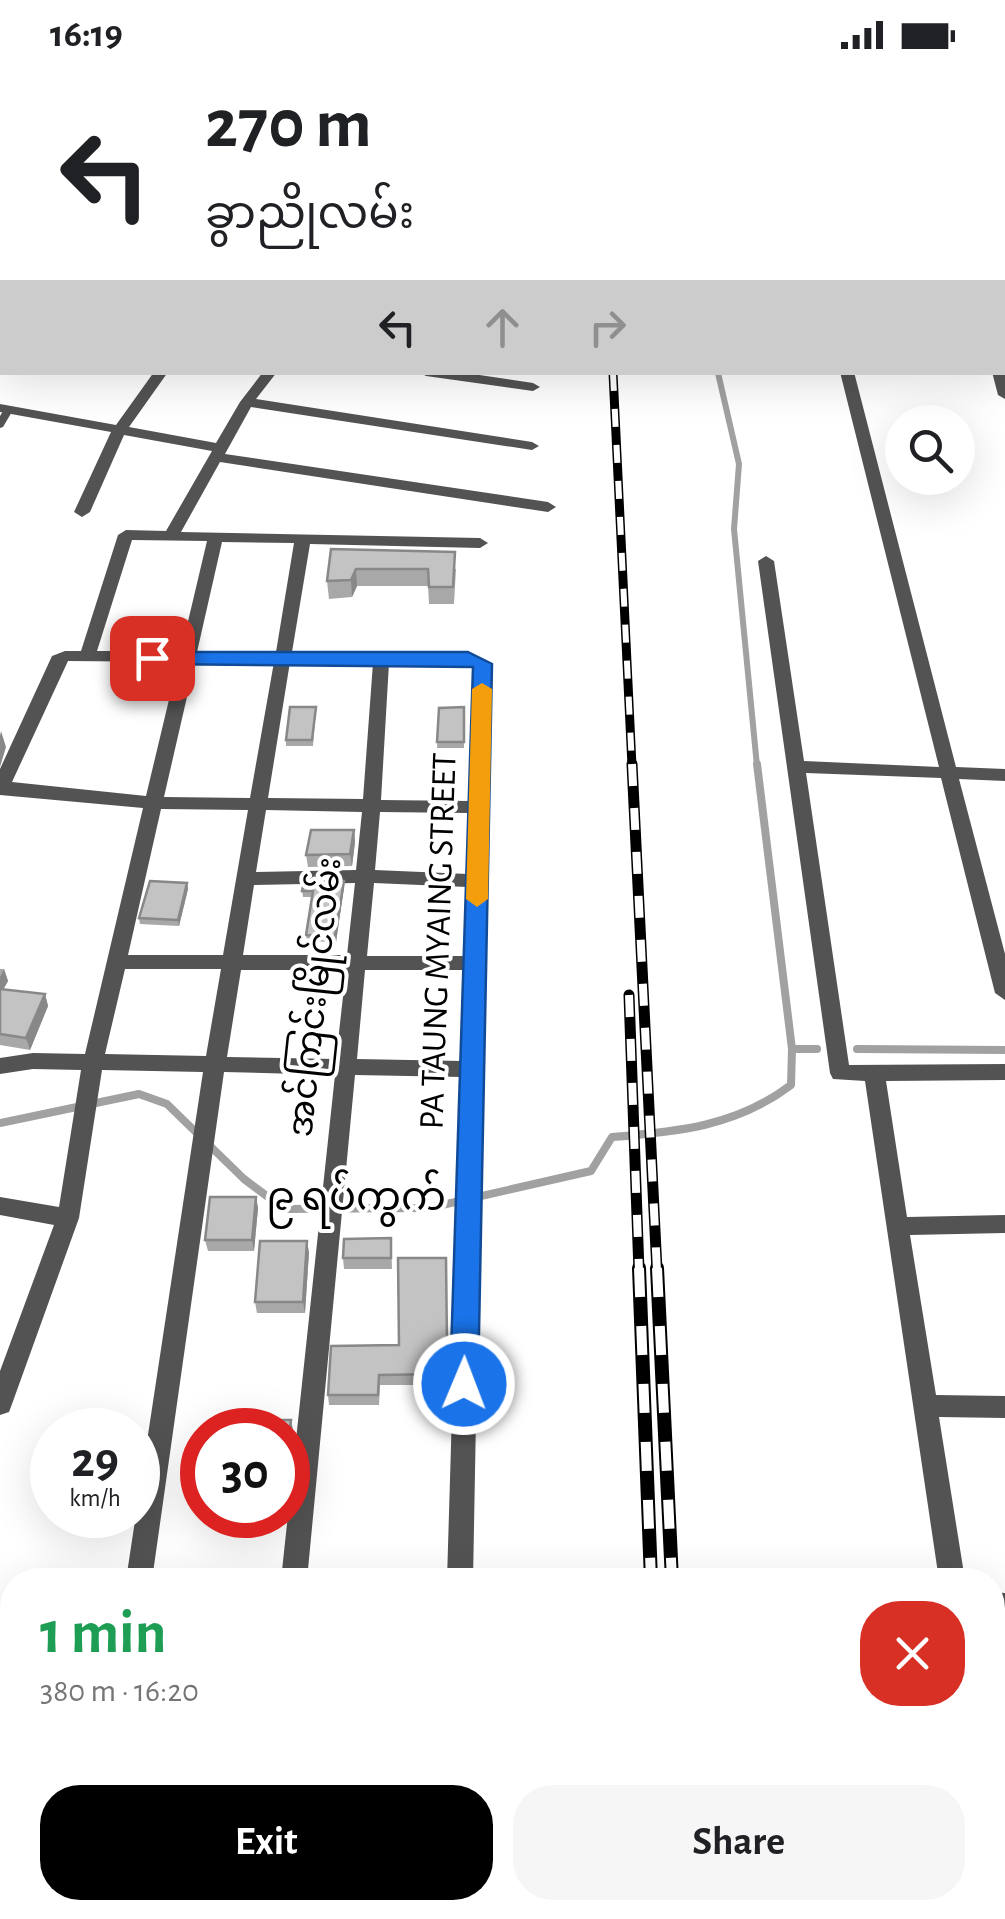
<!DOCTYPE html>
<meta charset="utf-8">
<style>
:root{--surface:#fff;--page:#f6f6f6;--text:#202124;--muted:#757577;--accent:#000}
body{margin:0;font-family:"Alegreya Sans","Noto Sans Myanmar",sans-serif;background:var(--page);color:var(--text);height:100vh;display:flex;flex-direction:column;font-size:38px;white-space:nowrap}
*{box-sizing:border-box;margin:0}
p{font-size:32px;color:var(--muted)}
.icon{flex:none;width:55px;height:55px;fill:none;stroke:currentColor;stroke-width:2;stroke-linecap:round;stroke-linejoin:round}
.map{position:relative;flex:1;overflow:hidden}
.details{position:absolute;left:0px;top:1498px;width:1005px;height:352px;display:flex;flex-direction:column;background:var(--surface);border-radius:40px 40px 0 0;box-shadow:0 10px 40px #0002}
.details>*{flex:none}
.guide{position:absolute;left:0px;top:0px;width:1005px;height:305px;box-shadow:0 10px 40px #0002;background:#fff;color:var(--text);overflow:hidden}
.controls{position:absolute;left:885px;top:335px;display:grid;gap:20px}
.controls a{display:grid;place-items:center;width:90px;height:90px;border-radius:50%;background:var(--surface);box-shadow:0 10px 40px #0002;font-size:50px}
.speed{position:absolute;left:30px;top:1338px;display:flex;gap:20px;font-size:50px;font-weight:700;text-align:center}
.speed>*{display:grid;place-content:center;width:130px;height:130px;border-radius:50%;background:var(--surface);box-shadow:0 10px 40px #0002;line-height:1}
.speed small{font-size:25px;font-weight:400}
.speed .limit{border:15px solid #d22;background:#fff;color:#111}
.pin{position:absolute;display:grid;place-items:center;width:85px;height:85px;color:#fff;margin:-42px;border-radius:20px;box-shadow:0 5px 15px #0006}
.me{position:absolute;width:110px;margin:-55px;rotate:1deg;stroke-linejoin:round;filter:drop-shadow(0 0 8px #0008)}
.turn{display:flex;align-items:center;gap:35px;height:210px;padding:0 40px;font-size:45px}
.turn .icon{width:130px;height:130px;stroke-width:2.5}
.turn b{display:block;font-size:70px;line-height:85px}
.lanes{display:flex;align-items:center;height:95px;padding:0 40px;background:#0003;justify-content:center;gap:50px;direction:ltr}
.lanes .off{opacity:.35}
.round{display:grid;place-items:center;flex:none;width:105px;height:105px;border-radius:40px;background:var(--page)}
.headline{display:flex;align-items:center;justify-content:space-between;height:170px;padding:0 40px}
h1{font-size:60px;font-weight:700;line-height:75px;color:#1e9e55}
.action{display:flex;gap:20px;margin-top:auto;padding:20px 40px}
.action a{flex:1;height:115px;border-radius:40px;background:var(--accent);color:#fff;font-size:40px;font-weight:700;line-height:115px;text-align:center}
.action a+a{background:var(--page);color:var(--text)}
.status{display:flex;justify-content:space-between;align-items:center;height:70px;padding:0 50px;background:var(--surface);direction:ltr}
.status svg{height:28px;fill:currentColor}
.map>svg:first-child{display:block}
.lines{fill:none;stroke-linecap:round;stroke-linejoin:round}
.stream-far1{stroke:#a1a1a1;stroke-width:6}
.stream{stroke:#a1a1a1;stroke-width:8}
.lane{fill:#535353;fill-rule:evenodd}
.street{fill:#535353;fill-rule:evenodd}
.rail-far2-casing{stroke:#000;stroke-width:9}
.rail-far1-casing{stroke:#000;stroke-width:11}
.rail-casing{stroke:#000;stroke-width:14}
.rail-far2{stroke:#fff;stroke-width:6;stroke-dasharray:18;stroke-linecap:butt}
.rail-far1{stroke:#fff;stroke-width:8;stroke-dasharray:22;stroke-linecap:butt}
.rail{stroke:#fff;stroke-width:10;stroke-dasharray:29;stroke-linecap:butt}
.wall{fill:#a8a8a8}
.shaded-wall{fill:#888}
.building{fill:#c3c3c3;stroke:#888;stroke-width:2.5}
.route{fill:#1a73e8;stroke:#114b97;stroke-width:2.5}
.slow{fill:#f59e0b}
.labels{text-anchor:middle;stroke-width:8;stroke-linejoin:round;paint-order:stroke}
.street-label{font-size:35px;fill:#000;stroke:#fff}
.quarter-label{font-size:40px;fill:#000;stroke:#fff}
</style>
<div class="status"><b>16:19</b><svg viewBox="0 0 49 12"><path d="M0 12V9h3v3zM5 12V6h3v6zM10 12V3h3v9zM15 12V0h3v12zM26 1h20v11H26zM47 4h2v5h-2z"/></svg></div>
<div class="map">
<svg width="1005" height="1849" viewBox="0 0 1005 1849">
<rect width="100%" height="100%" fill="#fff"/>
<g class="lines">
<!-- stream-far1 -->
<polyline class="stream-far1" points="718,303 739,394 734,459 757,696"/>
<!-- stream -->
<g class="stream">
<polyline points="792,979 817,979"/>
<polyline points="857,979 1005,980"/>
<path d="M0,1053l139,-29 28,10 77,75 40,30 145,-1 162,-37 21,-34c66,-5 125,-11 179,-52l1,-36 -35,-285"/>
</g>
<!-- lane -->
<g class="lane">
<rect x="0" y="134" width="2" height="5"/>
<polygon points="2,276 2,284 0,285 0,277"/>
<polygon points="5,338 13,340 3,357 0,358 0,346"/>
<polygon points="12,1639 12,1671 7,1686 0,1688 0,1655 5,1641"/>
</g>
<!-- street -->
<g class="street">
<rect x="760" y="0" width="10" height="2"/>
<rect x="963" y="0" width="10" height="2"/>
<rect x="1002" y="27" width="3" height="6"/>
<rect x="0" y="31" width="2" height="6"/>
<polygon points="0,178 2,179 2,187 0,186"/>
<rect x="1002" y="257" width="3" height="8"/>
<polygon points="1002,299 1005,301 1005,329 998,325 992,302 1002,302"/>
<path d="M154,302h14l-39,55 87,16 24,-41 23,-30h14l-21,27 276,43 7,4 -7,4 -281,-43 -26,47 323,48 8,5 -8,5 -328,-50 -39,70 299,6 8,5 -8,5 -170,-4 -18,108 176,1 22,11 -17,916h-26l15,-503 -107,-2 -48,505h-26l54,-505 -111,-3 -72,508h-26l77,-508 -101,-2 -23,148 -67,186 -3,8 -9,3v-44l54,-146 -54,-10v-18l59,10 22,-137 -48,-1 -33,5v-16l33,-5 52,1 58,-246 -143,-13v-26l52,-113 13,-5h16l37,-116 8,-5 40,1 46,-80 -88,-16 -34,77 -8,5 -8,-5 37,-80 -111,-20v-8l116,21zM132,470l75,1 -26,110h-84zM222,472l72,1 -18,109h-79zM68,591l110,1 -32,134 -134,-14zM195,592h79l-24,136 -86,-1zM290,592l83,1 -10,136 -95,-1zM389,593h77l8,4 -4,134 -89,-1zM161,739l87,1 -25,145h-95zM266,740l96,2 -6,58 -100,2zM380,742l89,1 -1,61 -93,-4zM355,813l-8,72h-104l11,-70zM374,813l93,4 -2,69h-98zM125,899h96l-15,87 -101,-2zM241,900h105l-10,89 -109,-2zM365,900h100l-3,91 -105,-2z"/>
<polygon points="419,302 459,302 533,313 540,317 533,321 426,306"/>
<polygon points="840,302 854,302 956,697 1005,699 1005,711 959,709 1005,884 1005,930 995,923 941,708 806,703 849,995 1005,994 1005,1010 886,1011 907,1147 1005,1145 1005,1163 910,1165 936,1325 1005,1326 1005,1348 939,1347 965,1510 939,1510 865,1011 833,1009 830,1003 758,491 766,486 774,491 804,691 939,697"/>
<polygon points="992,1522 1005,1523 1005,1549 992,1548"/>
<polygon points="0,1549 12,1552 12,1578 0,1575"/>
<polygon points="992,1766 1002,1770 1005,1777 1005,1849 988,1849 987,1838 992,1838"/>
<polygon points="72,1838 101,1838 100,1849 70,1849"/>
<polygon points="247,1838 276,1838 276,1849 246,1849"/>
<polygon points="434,1838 463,1838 464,1849 434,1849"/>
</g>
<defs>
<polyline id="rail-far2" points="613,303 632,696"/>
<g id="rail-far1">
<polyline points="632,694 657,1201"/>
<polyline points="629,925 639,1201"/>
</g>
<g id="rail">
<polyline points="639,1198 651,1510"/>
<polyline points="657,1198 672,1510"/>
<polyline points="663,1838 663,1849"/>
<polyline points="688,1838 689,1849"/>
</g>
</defs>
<!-- rail-far2 casing -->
<use href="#rail-far2" class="rail-far2-casing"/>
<!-- rail-far1 casing -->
<use href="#rail-far1" class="rail-far1-casing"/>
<!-- rail casing -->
<use href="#rail" class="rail-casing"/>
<!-- rail-far2 -->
<use href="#rail-far2" class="rail-far2"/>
<!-- rail-far1 -->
<use href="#rail-far1" class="rail-far1"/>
<!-- rail -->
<use href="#rail" class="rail"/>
</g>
<!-- wall -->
<g class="wall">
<polygon points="14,0 63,0 61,2 14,2"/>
<polygon points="2,56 2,131 0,131 0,87 2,85 0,85 0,58"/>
<polygon points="331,479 456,499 454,534 429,534 428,516 357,516 352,527 329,529 327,511"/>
<polygon points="316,637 313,676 286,676 286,670"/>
<polygon points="464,637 464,678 437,678 439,638"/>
<polygon points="354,760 355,772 352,796 308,797 306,785"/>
<polygon points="344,811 344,817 336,872 307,871 306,865 312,827 303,827 302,821"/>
<polygon points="187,813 188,819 179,856 140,854 139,848"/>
<polygon points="0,899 4,899 8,911 3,920 45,924 48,936 30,980 0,975"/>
<polygon points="256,1127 258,1138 254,1181 208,1181 205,1170"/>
<polygon points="391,1168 392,1199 344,1199 343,1188"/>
<polygon points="309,1182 305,1243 257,1243 255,1232"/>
<polygon points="446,1188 447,1284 441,1284 440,1315 380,1315 379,1335 329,1335 328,1325 399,1275"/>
<polygon points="165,1838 164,1846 104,1846 100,1839"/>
</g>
<!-- shaded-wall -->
<g class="shaded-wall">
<polygon points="356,499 357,516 352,527 351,510"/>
<polygon points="1,661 6,677 0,697 0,666"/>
<polygon points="354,760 355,772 352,796 350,784"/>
<polygon points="344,811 344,817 336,872 335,866"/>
<polygon points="187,813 188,819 179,856 178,850"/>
<polygon points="4,899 8,911 0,925 0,907"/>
<polygon points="45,924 48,936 30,980 26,968"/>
<polygon points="256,1127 258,1138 254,1181 252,1170"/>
<polygon points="307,1171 309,1182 305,1243 303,1232"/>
<polygon points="291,1350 293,1360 288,1391 288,1369"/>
</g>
<!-- building -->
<g class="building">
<polygon points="228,0 257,0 256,2 227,2"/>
<polygon points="304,0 328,0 327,2 303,2"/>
<polygon points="2,56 2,81 0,75 0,58"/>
<polygon points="2,85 2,121 0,121 0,87"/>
<polygon points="331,479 455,482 453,517 429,517 428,499 356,499 351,510 327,511"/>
<polygon points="290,637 316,637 312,670 286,670"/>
<polygon points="464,637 464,672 437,672 439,638"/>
<polygon points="311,760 354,760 350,784 306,785"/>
<polygon points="150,811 187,813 178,850 139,848"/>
<polygon points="344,811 335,866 306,865 313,821 302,821 304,812"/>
<polygon points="0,919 45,924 26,968 0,964"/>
<polygon points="210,1127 256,1127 252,1170 205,1170"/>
<polygon points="391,1168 391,1188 343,1188 344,1169"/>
<polygon points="260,1171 307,1171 303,1232 255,1232"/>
<polygon points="398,1188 446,1188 447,1274 441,1274 440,1304 379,1305 378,1325 328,1325 331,1276 399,1275"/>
<polygon points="240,1350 291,1350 288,1369 288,1360 239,1360"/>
<polygon points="11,1773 12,1804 7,1804"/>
</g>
<!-- route -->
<polygon class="route" points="468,582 492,594 478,1314 474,1322 464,1326 454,1322 450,1314 473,597 152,594 143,588 152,582"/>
<!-- slow -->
<polygon class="slow" points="482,613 492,619 488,829 477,837 466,829 472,619"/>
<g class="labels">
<!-- street labels -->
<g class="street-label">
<text transform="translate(437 871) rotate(-88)" y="12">PA TAUNG MYAING STREET</text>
<text transform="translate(314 927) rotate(-84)" y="12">အင်ကြင်းမြိုင်လမ်း</text>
</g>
<!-- quarter labels -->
<g class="quarter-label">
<text x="356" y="1140">၉ ရပ်ကွက်</text>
</g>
</g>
</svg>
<div class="controls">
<a><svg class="icon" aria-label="search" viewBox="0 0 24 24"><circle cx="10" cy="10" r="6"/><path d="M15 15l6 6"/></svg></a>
</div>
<div class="speed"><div>29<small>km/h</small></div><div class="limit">30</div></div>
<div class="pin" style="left:152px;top:588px;background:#d93025"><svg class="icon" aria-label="arrive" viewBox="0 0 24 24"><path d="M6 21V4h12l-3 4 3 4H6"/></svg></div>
<svg class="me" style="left:464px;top:1314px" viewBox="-20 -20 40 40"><circle r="17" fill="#1a73e8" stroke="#fff" stroke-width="3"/><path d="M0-11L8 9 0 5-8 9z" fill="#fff"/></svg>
<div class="guide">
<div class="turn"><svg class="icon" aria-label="left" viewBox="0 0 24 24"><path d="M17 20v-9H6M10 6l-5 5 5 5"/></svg><div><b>270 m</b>ခွာညိုလမ်း</div></div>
<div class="lanes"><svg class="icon" aria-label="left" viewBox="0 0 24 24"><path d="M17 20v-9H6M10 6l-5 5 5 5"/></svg><svg class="icon off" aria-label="ahead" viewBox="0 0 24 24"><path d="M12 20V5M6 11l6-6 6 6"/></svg><svg class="icon off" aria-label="right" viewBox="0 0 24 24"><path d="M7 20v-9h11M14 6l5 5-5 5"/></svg></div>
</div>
<section class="details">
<div class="headline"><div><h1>1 min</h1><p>380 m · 16:20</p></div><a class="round" style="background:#d93025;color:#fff"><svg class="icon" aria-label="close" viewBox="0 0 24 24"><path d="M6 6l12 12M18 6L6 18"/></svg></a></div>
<div class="action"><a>Exit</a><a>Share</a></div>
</section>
</div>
